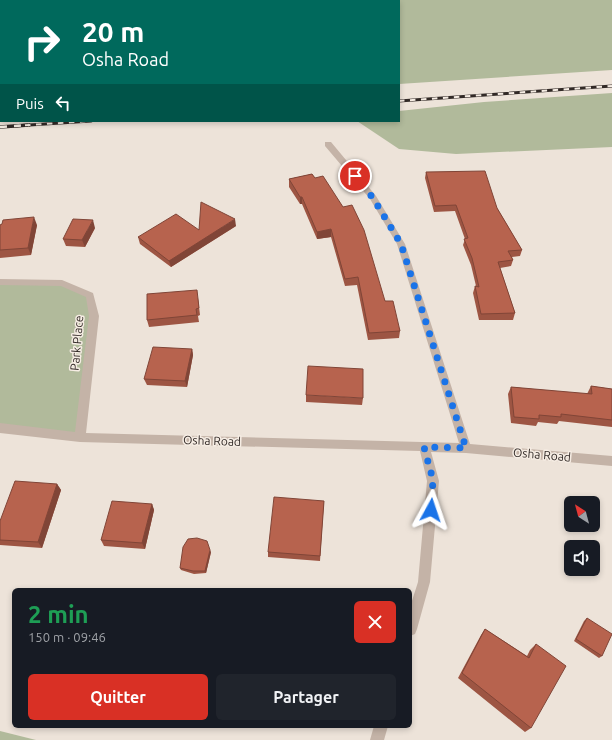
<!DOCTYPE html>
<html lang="fr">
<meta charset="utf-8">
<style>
:root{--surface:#171b24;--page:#20242c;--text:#f1f3f6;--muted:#9ea1a6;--accent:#d93025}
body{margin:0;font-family:Ubuntu,sans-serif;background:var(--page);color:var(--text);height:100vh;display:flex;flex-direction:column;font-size:15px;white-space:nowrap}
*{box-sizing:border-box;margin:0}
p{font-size:13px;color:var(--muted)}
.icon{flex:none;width:22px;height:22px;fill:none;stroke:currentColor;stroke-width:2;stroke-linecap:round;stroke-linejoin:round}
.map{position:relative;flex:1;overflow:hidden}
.sheet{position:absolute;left:12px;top:588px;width:400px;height:140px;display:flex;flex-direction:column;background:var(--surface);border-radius:6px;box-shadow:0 2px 6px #0003}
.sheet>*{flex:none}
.top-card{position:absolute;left:0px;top:0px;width:400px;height:122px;box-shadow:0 2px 6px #0003;background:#00695c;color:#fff;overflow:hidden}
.needle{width:26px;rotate:324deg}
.fabs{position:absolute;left:564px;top:496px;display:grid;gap:8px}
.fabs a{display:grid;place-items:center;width:36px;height:36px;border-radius:6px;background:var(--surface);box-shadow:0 2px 6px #0003;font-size:20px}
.pin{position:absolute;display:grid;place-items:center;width:34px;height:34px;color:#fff;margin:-17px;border:2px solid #fff;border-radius:50%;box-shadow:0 1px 4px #0007}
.me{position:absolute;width:44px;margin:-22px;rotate:5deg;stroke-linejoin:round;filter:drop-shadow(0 0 3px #0008)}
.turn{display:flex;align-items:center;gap:14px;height:84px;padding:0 16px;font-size:18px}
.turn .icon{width:52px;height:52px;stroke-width:2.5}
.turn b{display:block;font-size:28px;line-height:34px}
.then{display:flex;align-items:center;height:38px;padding:0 16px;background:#0003;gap:8px;font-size:15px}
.round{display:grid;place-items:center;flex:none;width:42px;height:42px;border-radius:6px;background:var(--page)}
.overview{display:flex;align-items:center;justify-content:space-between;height:68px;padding:0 16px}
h1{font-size:24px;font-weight:700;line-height:30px;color:#1e9e55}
.action{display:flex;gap:8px;margin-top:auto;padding:8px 16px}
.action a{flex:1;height:46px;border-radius:6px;background:var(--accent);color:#fff;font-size:16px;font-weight:700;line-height:46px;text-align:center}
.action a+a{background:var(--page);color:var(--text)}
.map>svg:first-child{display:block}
.green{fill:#b1ba9b}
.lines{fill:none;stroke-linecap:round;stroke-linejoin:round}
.minor{fill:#c4b3a7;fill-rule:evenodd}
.rail-far1-casing{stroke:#312926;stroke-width:3}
.rail-casing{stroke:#312926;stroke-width:3.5}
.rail-far1{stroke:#f6ede4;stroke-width:2;stroke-dasharray:5.5;stroke-linecap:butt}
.rail{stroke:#f6ede4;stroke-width:2.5;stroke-dasharray:7;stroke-linecap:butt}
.wall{fill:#9d5543}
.shaded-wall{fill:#804537}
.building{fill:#b7634e;stroke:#804537}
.route{stroke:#1a73e8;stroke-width:7;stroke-dasharray:0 12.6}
.labels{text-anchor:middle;stroke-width:3;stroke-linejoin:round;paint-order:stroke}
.street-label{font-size:12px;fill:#312926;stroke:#f6ede4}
</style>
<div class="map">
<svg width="612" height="740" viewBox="0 0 612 740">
<rect width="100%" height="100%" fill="#ede3d9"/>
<!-- green -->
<g class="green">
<polygon points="218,0 612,0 612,70 399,84 399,1"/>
<polygon points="612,93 612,147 456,154 399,149 357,121 399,121 399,111 484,102"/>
<polygon points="0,282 62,283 90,295 94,316 80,437 0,428"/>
<polygon points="0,731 36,740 0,740"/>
</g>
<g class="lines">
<!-- minor -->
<g class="minor">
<polygon points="61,0 67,0 68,1 62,1"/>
<rect x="0" y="44" width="1" height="4"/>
<polygon points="325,142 331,142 376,196 405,244 470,444 612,456 612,466 466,453 431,452 439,481 430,582 417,629 415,634 410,636 410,607 418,582 427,481 420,451 80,442 0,433 0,423 75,432 89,316 86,297 61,286 0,285 0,279 62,280 93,293 99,316 86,433 459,443 397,244 370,199 325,146"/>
<polygon points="374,726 388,726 384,740 370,740"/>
</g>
<defs>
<g id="rail-far1">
<polyline points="399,101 612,86"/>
<polyline points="14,126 91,121"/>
</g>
<polyline id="rail" points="0,127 29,125"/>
</defs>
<!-- rail-far1 casing -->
<use href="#rail-far1" class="rail-far1-casing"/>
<!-- rail casing -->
<use href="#rail" class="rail-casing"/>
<!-- rail-far1 -->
<use href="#rail-far1" class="rail-far1"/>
<!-- rail -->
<use href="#rail" class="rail"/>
</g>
<!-- wall -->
<g class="wall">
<polygon points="426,172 497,208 522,250 520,256 512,257 513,260 511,266 500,268 515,313 513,320 479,320 473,293 475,286 476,286 471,265 463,245 465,239 455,211 434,212 425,178"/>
<polygon points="312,174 385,301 400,331 399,338 368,340 357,285 345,286 331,237 317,239 302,204 300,204 289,187 289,179"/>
<polygon points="2,224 37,225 31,255 0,258 0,225"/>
<polygon points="236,226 171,267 140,244 138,237"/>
<polygon points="95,228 85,247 66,246 63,239"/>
<polygon points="198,298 200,315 198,316 199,322 149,327 147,320"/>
<polygon points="192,349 193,355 187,387 147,385 144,379"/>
<polygon points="591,386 612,389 612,427 559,421 557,424 538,422 536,426 511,423 508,394 511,387 587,394"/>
<polygon points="306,395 363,398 362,405 306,402"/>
<polygon points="57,484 61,490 42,548 0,545 0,521"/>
<polygon points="324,501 320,561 268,557 268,552"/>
<polygon points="152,504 154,510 145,549 104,546 101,540"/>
<polygon points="211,552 206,573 194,574 181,570 180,568"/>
<polygon points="587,618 602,656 599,658 574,641 584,621"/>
<polygon points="485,629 527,656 530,650 536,644 531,728 525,732 458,678 481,635"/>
</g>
<!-- shaded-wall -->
<g class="shaded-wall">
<rect x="300" y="197" width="2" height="7"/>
<polygon points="34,217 37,225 31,255 28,248"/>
<polygon points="235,219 236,226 171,267 169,261"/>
<polygon points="93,220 95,228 85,247 82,240"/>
<polygon points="331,229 331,237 317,239 317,232"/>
<polygon points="192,349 193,355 187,387 185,381"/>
<polygon points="57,484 61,490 42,548 38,542"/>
<polygon points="152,504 154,510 145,549 142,543"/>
<polygon points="210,550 211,552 206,573 205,571"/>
</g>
<!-- building -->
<g class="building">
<polygon points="485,171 497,208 522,250 508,251 513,260 498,262 515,313 481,314 475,286 479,287 472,258 464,239 468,238 456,205 435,206 426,172"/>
<polygon points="312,174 315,178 323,176 343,207 352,205 364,230 385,301 393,301 400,331 369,333 358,277 345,279 331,229 317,232 302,197 300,197 289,179"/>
<polygon points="201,202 235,219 169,261 138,237 176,214 199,230"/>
<polygon points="34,217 28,248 0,250 0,225 2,224 3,220"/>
<polygon points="73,219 93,220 82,240 63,239"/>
<polygon points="197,290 199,308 196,309 197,315 147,320 147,294"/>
<polygon points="153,347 192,349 185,381 144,379"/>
<polygon points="308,366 363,369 363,398 306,395"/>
<polygon points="591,386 612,389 612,420 561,414 561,417 539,415 539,419 514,417 511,387 592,394"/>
<polygon points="15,481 57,484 38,542 0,540 0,521"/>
<polygon points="274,497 324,501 320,556 268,552"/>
<polygon points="112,501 152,504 142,543 101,540"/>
<polygon points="197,538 207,541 210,550 205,571 193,571 180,568 183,547 188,539"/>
<polygon points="587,618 612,634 602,656 576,639"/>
<polygon points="485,629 529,658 536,644 566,666 531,728 462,673"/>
</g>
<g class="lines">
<!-- route -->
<polyline class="route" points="355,176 373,198 401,244 466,448 424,447 433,480 431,510"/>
</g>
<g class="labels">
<!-- street labels -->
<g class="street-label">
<text transform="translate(77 343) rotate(-85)" y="4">Park Place</text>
<text transform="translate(212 441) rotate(2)" y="4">Osha Road</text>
<text transform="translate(542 455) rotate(5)" y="4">Osha Road</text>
</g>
</g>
</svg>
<div class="fabs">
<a><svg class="needle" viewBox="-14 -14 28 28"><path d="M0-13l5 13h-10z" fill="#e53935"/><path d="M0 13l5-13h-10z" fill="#9ea1a6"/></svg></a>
<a><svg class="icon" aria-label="sound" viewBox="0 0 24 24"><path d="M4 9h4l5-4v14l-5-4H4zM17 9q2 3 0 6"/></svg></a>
</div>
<div class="pin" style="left:355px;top:176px;background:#d93025"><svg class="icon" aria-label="arrive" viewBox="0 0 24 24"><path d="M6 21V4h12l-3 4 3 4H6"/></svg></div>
<svg class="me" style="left:431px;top:510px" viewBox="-20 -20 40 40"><path d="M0-17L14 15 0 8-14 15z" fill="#1a73e8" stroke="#fff" stroke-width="4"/></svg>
<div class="top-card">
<div class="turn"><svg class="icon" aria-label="right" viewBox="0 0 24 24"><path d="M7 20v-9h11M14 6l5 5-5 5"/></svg><div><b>20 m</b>Osha Road</div></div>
<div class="then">Puis<svg class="icon" aria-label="left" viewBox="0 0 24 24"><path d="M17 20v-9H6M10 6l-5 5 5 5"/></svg></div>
</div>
<section class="sheet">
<div class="overview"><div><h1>2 min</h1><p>150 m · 09:46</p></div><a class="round" style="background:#d93025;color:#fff"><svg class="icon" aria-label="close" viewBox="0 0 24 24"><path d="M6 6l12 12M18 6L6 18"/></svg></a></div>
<div class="action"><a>Quitter</a><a>Partager</a></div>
</section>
</div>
